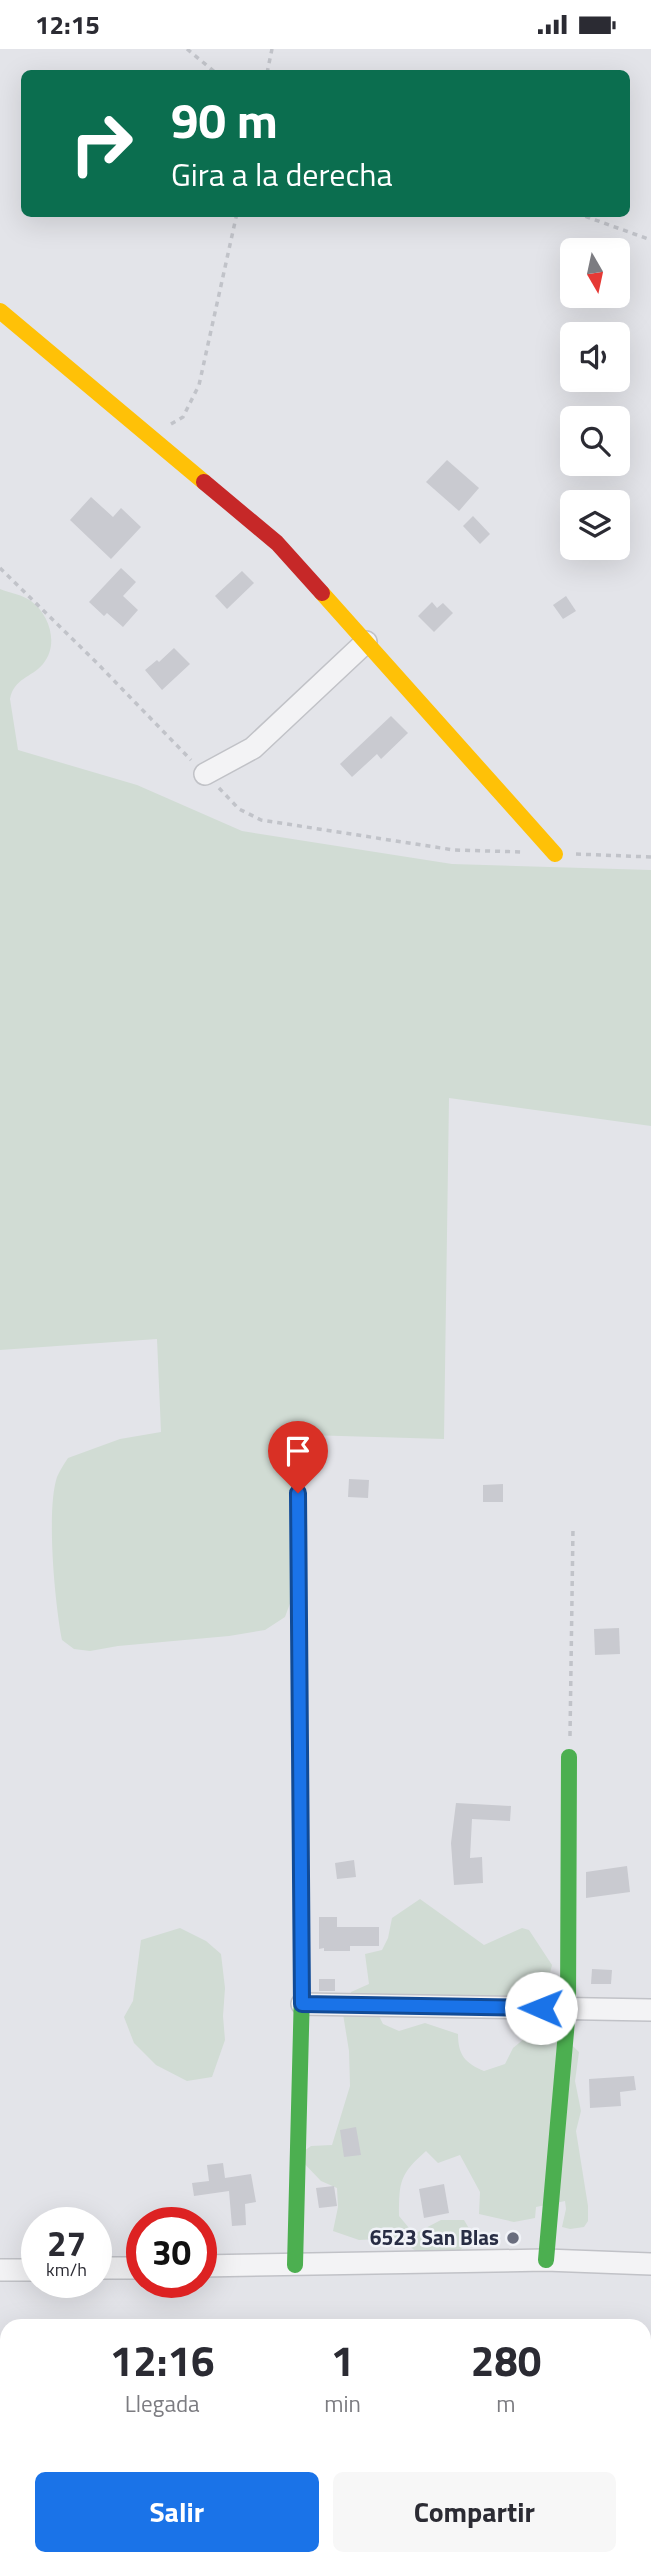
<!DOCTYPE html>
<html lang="es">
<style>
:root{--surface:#fff;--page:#f7f7f7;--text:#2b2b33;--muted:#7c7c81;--accent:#1a73e8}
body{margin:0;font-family:"Titillium Web",sans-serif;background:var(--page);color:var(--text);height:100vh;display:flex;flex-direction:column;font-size:26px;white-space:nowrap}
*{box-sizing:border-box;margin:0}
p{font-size:23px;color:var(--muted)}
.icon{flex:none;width:38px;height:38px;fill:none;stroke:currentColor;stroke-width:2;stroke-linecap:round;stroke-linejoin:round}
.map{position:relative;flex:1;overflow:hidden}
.sheet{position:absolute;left:0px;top:2270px;width:651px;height:247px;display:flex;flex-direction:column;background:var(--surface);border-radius:21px 21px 0 0;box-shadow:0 7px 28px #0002}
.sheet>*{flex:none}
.guide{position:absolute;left:21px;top:21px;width:609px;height:147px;border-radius:10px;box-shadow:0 7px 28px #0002;background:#0b6e4f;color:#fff;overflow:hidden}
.needle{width:46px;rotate:171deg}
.buttons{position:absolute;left:560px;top:189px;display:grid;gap:14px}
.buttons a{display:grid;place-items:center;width:70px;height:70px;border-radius:10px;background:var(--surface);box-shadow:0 7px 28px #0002;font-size:35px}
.speed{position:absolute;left:21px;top:2158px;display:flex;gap:14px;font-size:35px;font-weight:700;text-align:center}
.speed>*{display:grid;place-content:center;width:91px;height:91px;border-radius:50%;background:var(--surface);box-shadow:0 7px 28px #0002;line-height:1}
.speed small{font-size:18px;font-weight:400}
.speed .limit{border:10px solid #d22;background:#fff;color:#111}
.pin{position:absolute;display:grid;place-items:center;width:60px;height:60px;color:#fff;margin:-72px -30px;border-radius:50% 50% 50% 0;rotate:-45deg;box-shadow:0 0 7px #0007}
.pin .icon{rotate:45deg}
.me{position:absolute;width:77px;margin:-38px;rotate:271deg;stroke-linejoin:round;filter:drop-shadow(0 0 5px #0008)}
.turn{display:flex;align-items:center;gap:24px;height:147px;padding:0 35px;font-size:32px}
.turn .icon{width:91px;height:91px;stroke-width:2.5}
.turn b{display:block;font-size:49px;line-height:60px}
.eta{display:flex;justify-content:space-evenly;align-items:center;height:119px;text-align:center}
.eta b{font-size:42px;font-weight:700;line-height:49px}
.button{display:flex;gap:14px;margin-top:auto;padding:14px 35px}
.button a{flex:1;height:80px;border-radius:10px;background:var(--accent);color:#fff;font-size:28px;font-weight:700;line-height:80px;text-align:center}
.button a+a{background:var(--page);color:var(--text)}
.status{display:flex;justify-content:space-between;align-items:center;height:49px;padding:0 35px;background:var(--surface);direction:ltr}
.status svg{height:19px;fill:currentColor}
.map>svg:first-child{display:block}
.green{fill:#d1dcd4}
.building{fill:#c9cad0}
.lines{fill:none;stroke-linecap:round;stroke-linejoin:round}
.street-casing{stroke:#c1c2c7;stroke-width:24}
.path{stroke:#c1c3c9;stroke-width:3.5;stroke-dasharray:5 5;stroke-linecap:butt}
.street{stroke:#f3f3f5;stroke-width:21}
.fast{stroke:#4caf50;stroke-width:16}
.slow{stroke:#ffc107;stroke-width:16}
.jam{stroke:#c62828;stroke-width:16}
.route-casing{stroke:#114b97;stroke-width:18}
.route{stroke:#1a73e8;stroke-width:12}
.poi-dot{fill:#696d7e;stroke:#f1f3f8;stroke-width:2.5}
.labels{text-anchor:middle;stroke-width:5;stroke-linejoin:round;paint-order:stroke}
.poi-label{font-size:21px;font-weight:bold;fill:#282d44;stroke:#f1f3f8;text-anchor:end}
</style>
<div class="status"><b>12:15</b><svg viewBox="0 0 49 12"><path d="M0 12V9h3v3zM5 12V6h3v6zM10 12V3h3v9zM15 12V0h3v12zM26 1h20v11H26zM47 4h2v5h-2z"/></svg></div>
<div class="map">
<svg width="651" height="2515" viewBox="0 0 651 2515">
<rect width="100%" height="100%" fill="#e3e4e9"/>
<!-- green -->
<g class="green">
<path d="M0,540c10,4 23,6 31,12 19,14 28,44 12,63 -12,14 -29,14 -33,35l8,51 119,35 105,46 210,33 199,6v256l-202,-28 -5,341 -137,-4 -15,163 -7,19 -20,13 -36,6 -111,10 -28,5 -16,-2 -12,-9c-7,-35 -16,-130 -5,-163 3,-7 7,-13 11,-19l52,-19 41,-7 -4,-93 -157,11z"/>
<path d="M420,1850l64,46 38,-17 7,2 23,35 -11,42 -165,3 7,14 16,7 26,-8 33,11c0,21 7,29 26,37l21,-7 8,-16 22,-18 8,3 11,-5 25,24 -4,29 6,30 -5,20 12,75v15l-4,6 -14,2 -8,-2 4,-18 -1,-8 -29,6 -1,11 -21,4 -35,-8 1,-22 -20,-37 -22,8 -12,-12c-26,23 -27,30 -27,65l15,18 27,-14h23l10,17 -15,14 -36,5 -26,-18 -38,2 -26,-9 5,-24 -1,-19 -16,-7 -24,-25 14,-10 21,-1 18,-59 -1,-35 -6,-37 8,-22 18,-8 -4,-30 17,-4 6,-12 4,-20z"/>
<polygon points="180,1879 206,1892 221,1905 225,1939 223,1967 225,1991 212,2028 187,2032 156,2016 134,1994 124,1968 133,1952 141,1891"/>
</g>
<!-- building -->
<g class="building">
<polygon points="447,411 479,439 459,462 426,433"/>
<polygon points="91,448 113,468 121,459 141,478 111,510 70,471"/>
<polygon points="473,467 490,485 480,495 463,477"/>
<polygon points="121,519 136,533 123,547 138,561 123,578 107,564 104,567 89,553"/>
<polygon points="242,522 254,534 227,560 215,547"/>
<polygon points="566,547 576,562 563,570 553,556"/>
<polygon points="432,553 437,559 443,554 453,564 434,583 418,567"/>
<polygon points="174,599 190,615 162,641 145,621 157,611 159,613"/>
<polygon points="391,667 408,684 381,710 377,705 352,728 340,715"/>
<polygon points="349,1430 369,1431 368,1449 348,1448"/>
<polygon points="503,1435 503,1453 483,1453 483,1436"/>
<polygon points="619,1579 620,1605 595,1606 594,1580"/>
<polygon points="456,1754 511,1757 510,1772 472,1770 470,1809 482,1808 483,1834 454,1836 451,1794"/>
<polygon points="354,1811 356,1828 337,1830 335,1814"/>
<polygon points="627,1817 630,1843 586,1849 586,1823"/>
<polygon points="319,1868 337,1868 337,1878 379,1878 379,1897 350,1897 350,1902 324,1902 324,1899 319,1900"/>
<polygon points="592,1920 612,1921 611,1935 591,1935"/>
<rect x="319" y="1930" width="16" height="12"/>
<polygon points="634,2027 636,2041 620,2043 621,2057 590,2059 589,2030"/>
<polygon points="356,2078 361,2106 344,2108 340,2081"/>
<polygon points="223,2114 225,2129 251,2125 256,2153 245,2155 246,2176 232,2177 229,2142 194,2147 192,2134 209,2132 207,2116"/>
<polygon points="444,2135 449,2164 424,2169 419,2140"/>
<polygon points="334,2137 337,2157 319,2159 316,2139"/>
</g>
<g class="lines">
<defs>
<g id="street">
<polyline points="205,725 253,699 366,593"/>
<polyline points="302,1955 651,1961"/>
<polyline points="201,2217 546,2211 651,2215"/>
<polyline points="96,2219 142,2219"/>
<polyline points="0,2221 37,2221"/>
</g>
</defs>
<!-- street casing -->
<use href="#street" class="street-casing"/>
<!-- path -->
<g class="path">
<polyline points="187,0 216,24"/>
<polyline points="267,24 272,0"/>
<polyline points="576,164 651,191"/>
<polyline points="171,375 183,368 199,336 237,164"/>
<polyline points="0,519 95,612 191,711"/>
<polyline points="219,739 239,760 261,771 454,801 523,803"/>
<polyline points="576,805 651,808"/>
<polyline points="570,1687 573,1479"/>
</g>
<!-- street -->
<use href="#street" class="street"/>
<!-- fast -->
<g class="fast">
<polyline points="546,2211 568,1960 569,1708"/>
<polyline points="295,2216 302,1942 298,1444"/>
</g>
<!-- slow -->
<g class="slow">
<polyline points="0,262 204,433"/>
<polyline points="322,544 555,805"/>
</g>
<!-- jam -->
<polyline class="jam" points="204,433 277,494 322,544"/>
</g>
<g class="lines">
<defs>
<polyline id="route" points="298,1444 302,1955 541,1959"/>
</defs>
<!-- route casing -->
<use href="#route" class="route-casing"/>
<!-- route -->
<use href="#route" class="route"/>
</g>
<!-- markers -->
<circle class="poi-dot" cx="513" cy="2189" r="7"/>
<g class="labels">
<!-- poi labels -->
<g class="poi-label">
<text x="499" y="2196">6523 San Blas</text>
</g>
</g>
</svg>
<div class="buttons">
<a><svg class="needle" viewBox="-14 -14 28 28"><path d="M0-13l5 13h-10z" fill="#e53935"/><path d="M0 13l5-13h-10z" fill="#7c7c81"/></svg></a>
<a><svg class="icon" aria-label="sound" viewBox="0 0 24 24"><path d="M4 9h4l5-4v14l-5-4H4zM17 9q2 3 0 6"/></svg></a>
<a><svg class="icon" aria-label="search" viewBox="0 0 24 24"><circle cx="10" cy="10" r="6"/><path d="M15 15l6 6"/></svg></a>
<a><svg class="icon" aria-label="layers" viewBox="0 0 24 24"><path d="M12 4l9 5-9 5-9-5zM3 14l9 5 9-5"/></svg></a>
</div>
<div class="speed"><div>27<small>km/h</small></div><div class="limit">30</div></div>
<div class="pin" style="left:298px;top:1444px;background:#d93025"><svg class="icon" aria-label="arrive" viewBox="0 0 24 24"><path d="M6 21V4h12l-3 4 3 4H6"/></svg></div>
<svg class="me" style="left:541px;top:1959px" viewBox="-20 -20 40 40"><circle r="19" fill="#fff"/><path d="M0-13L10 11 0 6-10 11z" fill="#1a73e8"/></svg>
<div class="guide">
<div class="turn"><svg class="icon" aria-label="right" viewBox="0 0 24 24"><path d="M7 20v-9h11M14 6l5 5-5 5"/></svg><div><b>90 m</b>Gira a la derecha</div></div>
</div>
<section class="sheet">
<div class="eta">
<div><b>12:16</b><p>Llegada</p></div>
<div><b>1</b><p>min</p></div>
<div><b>280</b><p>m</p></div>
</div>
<div class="button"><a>Salir</a><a>Compartir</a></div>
</section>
</div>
